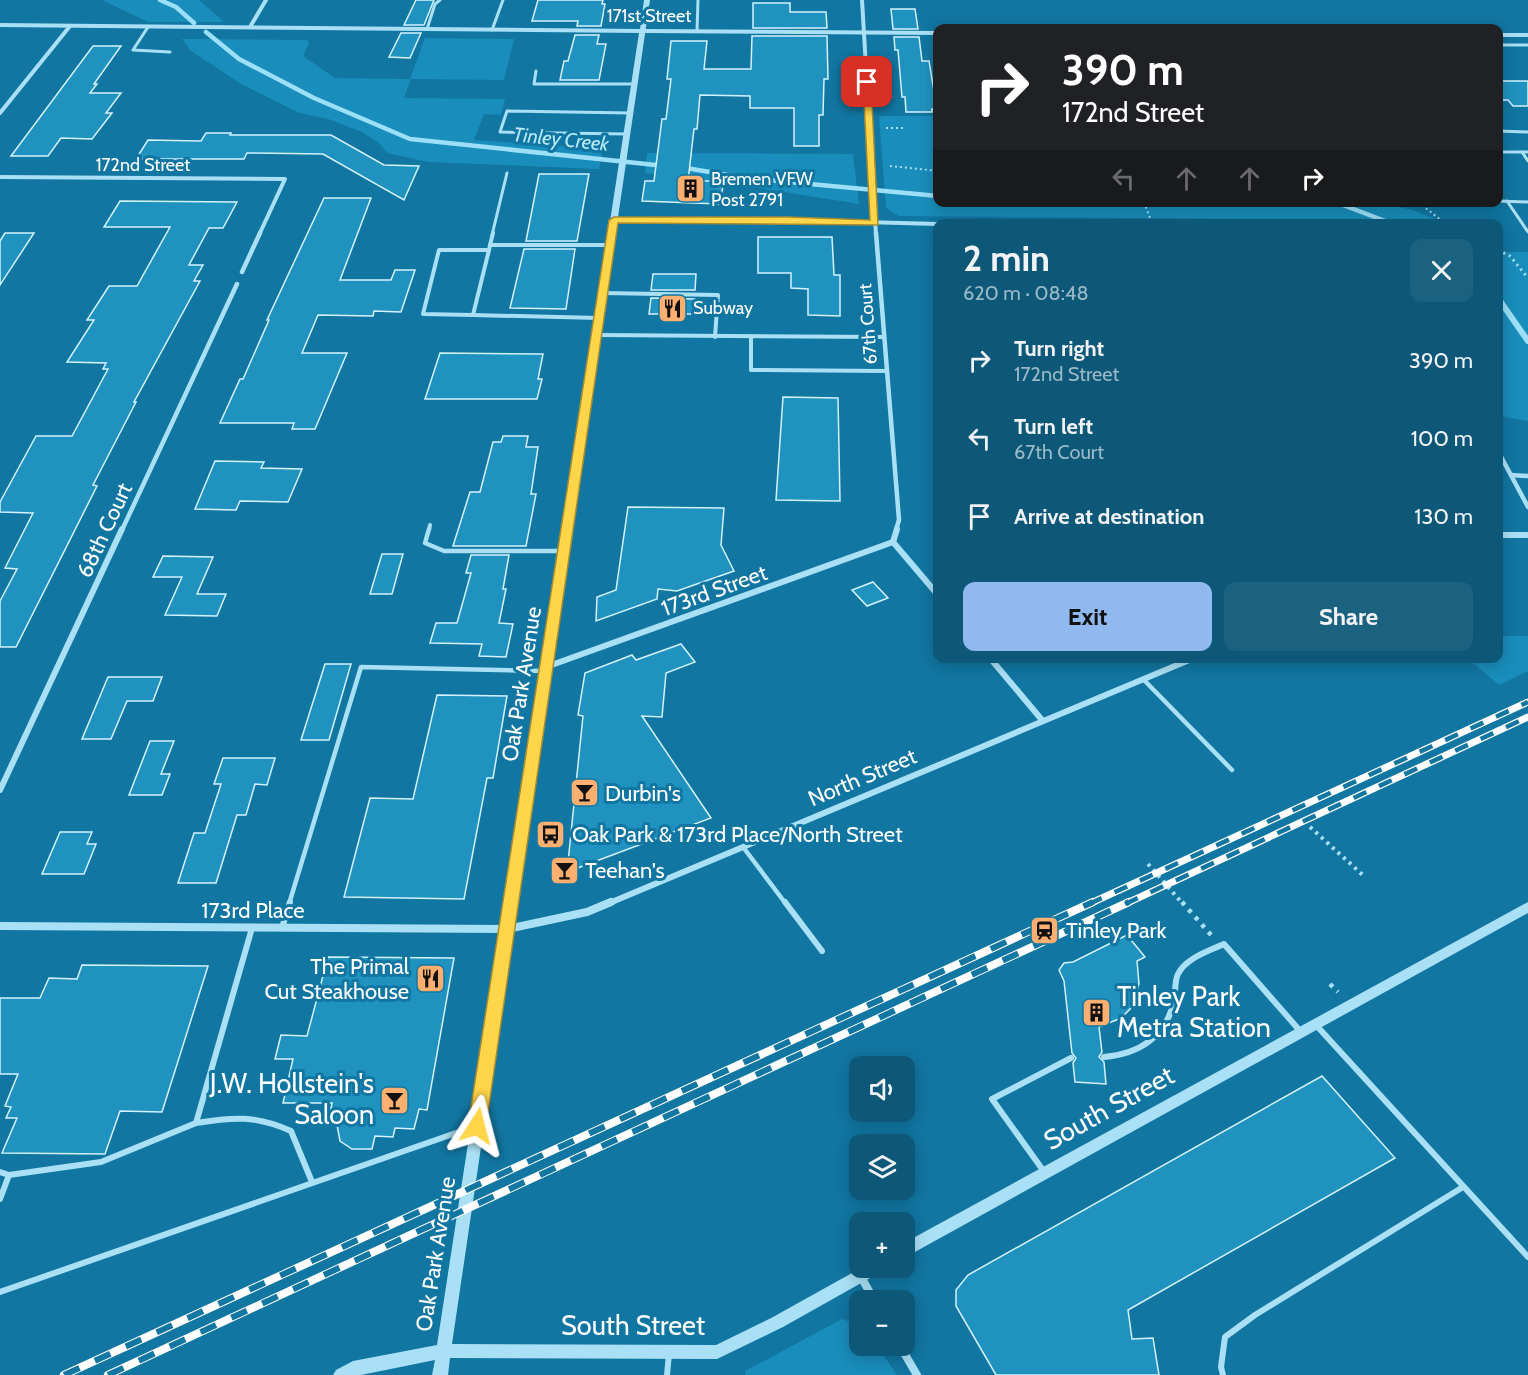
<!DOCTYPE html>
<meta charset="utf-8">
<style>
:root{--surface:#0d5879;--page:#1b6180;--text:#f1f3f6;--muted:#9ab8c6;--accent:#90b9f0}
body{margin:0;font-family:Cabin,sans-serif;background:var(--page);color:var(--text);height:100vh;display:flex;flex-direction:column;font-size:22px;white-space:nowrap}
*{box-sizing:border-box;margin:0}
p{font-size:20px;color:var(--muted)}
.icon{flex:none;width:33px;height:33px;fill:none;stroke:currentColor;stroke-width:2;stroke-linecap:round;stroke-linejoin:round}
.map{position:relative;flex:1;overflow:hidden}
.side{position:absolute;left:933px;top:219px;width:570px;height:444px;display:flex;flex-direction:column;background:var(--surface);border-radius:12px;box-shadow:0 3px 15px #0003}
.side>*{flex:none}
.banner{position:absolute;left:933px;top:24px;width:570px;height:183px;border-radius:12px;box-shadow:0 3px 15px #0003;background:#202124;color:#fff;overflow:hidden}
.tools{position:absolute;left:849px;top:1056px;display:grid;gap:12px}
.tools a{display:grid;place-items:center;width:66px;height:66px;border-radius:12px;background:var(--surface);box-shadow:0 3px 15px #0003;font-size:30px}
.pin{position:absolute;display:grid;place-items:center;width:51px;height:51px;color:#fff;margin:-26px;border-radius:12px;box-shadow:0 3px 9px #0006}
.me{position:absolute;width:66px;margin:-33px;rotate:9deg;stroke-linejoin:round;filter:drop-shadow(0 0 4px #0008)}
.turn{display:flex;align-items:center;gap:21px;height:126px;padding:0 30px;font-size:27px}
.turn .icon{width:78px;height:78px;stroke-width:2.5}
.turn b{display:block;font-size:42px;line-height:51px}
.lanes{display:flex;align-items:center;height:57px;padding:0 30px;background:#0003;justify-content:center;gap:30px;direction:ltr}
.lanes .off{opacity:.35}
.round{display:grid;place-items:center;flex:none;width:63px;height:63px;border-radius:12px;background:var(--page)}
.overview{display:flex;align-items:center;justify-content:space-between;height:102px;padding:0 30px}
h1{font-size:36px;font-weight:800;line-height:45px}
.cta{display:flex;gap:12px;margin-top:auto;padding:12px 30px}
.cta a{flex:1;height:69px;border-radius:12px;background:var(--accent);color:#111;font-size:24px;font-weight:800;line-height:69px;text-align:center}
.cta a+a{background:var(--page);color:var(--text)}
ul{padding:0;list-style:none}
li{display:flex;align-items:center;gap:18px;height:78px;padding:0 30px}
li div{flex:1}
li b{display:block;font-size:22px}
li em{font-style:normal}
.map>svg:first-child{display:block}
.green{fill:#198dbb}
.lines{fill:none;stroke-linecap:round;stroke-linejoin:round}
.stream-far1{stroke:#9cdff8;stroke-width:4.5}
.stream{stroke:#9cdff8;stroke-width:6}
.building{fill:#2092c0;stroke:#d3f2fe;stroke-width:1.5}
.path-far3{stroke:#aae0f5;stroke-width:2;stroke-dasharray:2 3;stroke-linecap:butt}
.path-far2{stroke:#aae0f5;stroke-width:3;stroke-dasharray:2 4;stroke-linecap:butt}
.path-far1{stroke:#aae0f5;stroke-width:4;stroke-dasharray:3 4.5;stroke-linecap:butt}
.path{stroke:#aae0f5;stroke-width:4.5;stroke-dasharray:4 6;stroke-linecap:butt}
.service-far3{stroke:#aae0f5;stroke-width:3}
.service-far2{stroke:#aae0f5;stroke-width:4}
.service-far1{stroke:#aae0f5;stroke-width:4.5}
.service{stroke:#aae0f5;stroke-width:6}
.minor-far3{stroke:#aae0f5;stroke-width:4}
.minor-far2{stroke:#aae0f5;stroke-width:4.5}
.minor-far1{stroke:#aae0f5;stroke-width:6}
.minor{stroke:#aae0f5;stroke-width:8}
.tertiary{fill:#aae0f5;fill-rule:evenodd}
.rail-far1-casing{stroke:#fff;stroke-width:7}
.rail-casing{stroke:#fff;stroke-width:8}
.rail-far1{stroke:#1176a1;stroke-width:4.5;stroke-dasharray:14;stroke-linecap:butt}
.rail{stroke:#1176a1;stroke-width:6;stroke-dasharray:17;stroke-linecap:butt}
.route{fill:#ffd54a;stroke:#a68a30;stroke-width:1.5}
.labels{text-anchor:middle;stroke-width:6;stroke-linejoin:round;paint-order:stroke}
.far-street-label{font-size:18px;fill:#fff;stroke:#1176a1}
.far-poi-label{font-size:18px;fill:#fff;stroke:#1176a1;text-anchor:start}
.far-water-label{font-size:20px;font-style:italic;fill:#b7e8fb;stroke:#1176a1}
.street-label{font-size:22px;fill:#fff;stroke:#1176a1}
.poi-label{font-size:22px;fill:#fff;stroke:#1176a1;text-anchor:start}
.near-poi-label{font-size:27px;fill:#fff;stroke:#1176a1;text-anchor:start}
.near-street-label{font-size:27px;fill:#fff;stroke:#1176a1}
</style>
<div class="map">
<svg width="1528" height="1375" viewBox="0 0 1528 1375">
<rect width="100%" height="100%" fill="#1176a1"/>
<!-- green -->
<g class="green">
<polygon points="102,0 199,0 224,22 148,22"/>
<polygon points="425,38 514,39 504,80 411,79 404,98 505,99 501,115 484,114 474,140 603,149 599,169 428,162 387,153 379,143 362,132 328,119 299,113 241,84 191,51 182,39 307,40 309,43 303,56 335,78 410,79"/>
<polygon points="879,116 937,116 938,202 1376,202 1413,210 1446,223 1367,224 1351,220 899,216 886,208"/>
<polygon points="647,153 853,154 859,204 714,181 645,173"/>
<polygon points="1499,252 1528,252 1528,421 1499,416"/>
<polygon points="1499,636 1528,636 1528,671 1499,685 1468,659 1498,658"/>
<polygon points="842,1319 859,1325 860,1346 877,1346 897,1375 745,1375 745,1371"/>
</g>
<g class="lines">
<!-- stream-far1 -->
<g class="stream-far1">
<polyline points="160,0 176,7 194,23"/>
<polyline points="206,32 239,59 314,98 410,139 665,166"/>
<polyline points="680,167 745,178 938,196"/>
<polyline points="1076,202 1218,204 1265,202"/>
<polyline points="1307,202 1343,205 1393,224"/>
</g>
<!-- stream -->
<polyline class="stream" points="1498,298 1528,341"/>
</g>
<!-- building -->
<g class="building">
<polygon points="416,0 434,0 424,25 404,25"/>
<polygon points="538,0 603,0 602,4 605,4 601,26 577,26 578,21 532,21"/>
<polygon points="753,3 790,3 790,12 826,12 827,28 753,28"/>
<polygon points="891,9 915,9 918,29 893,29"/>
<polygon points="401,33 421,33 410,58 389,57"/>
<polygon points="575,35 599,35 597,44 606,44 599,80 560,80 564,61 568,61"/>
<polygon points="752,36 827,36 828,79 824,79 823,115 819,115 819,146 794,146 794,108 750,108 750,96 700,95 697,129 694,129 688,181 711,181 711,185 723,187 719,204 642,201 645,181 654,181 662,119 666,119 671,79 667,79 671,41 707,41 704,69 751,69"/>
<polygon points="894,37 919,37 922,61 929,61 937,109 932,109 932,112 906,112 905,97 902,97 898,50 895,50"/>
<polygon points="93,46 121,46 94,84 97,84 90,93 121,93 106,113 112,113 92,139 61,138 48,156 11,156"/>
<polygon points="1498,81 1528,81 1528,106 1513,106 1508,100 1498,100"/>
<polygon points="206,133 231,133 230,135 331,135 384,165 419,166 404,200 323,154 247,153 244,159 136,159 148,140 201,141"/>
<polygon points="539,174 589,174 577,241 526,241"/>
<polygon points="324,198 371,198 340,280 391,280 395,270 415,270 401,312 374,311 373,316 318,315 302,353 347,353 315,429 292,429 294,423 220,423 240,379 243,379 269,320 267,320"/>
<polygon points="120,201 237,202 223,228 209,228 189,265 203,265 194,281 200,281 134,402 136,402 93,485 97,486 16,647 0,647 0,601 17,569 5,568 33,513 0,512 0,502 36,436 72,436 108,369 103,369 106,363 67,362 94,320 87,320 109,286 137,286 170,227 104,227"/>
<polygon points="5,233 34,233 0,285 0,241"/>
<polygon points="758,237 832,237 834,275 840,275 840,316 808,315 808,289 791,288 791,273 758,273"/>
<polygon points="524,249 575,249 566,309 510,308"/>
<polygon points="653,274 696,274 695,290 651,290"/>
<polygon points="651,298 695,299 694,314 649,314"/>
<polygon points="440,353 543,354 538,379 542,379 537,399 425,399"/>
<polygon points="783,397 838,398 840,501 776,500"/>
<polygon points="503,436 528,436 526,447 538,447 531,494 536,494 526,546 453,546 470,492 480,492 493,442 501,442"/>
<polygon points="215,461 264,462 261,468 302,469 288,502 240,501 236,510 195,509"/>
<polygon points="628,507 724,508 721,545 734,571 677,591 658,589 657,599 596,621 597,597 616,590"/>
<polygon points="382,554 403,554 392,594 370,594"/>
<polygon points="471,555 509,555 503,589 506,589 499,623 513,624 506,657 479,656 482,644 430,643 436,623 457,623 471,573 466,573"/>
<polygon points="163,556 213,557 197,594 226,594 217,616 165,615 182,577 153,577"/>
<polygon points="873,582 888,598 867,606 852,590"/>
<polygon points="681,644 695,662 666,673 662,717 642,716 711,818 567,872 583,716 578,715 585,673 632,655 636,660"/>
<polygon points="325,664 351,664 329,740 301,740"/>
<polygon points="108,677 162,677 153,701 127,701 111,739 82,739"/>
<polygon points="437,695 507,696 493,778 487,778 464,899 344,897 370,798 413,799"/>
<polygon points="150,741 174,741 161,774 170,774 162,795 129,795"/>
<polygon points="223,758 275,758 267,785 255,784 246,815 237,815 216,883 178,883 194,833 205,833 221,784 214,784"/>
<polygon points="60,832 92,832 87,844 96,844 84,874 42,874"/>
<polygon points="1127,935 1145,957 1137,961 1139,984 1131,1008 1121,1018 1099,1027 1102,1052 1099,1057 1104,1062 1106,1084 1075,1082 1073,1063 1076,1058 1072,1053 1064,981 1059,970 1064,963 1073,962"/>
<polygon points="328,957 454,958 427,1110 419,1109 414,1129 395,1128 393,1137 375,1136 372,1149 352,1149 340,1141 337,1125 328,1124 332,1103 283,1103 293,1059 275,1059 281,1035 307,1036"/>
<polygon points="82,965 208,966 162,1112 120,1111 105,1154 2,1153 17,1118 6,1118 11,1107 5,1106 18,1074 0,1074 0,998 40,998 49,978 77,979"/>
<polygon points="1322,1076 1395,1158 1128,1310 1132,1339 1153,1338 1159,1375 996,1375 956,1306 956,1290 968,1275"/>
</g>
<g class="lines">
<!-- path-far3 -->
<g class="path-far3">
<polyline points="886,128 903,128"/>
<polyline points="890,166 938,171"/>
<polyline points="1144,202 1150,218"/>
<polyline points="1418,202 1446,224"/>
</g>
<!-- path-far2 -->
<polyline class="path-far2" points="1498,250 1510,256 1528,278"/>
<!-- path-far1 -->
<g class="path-far1">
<polyline points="1310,827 1365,877"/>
<polyline points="1148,864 1183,904"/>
</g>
<!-- path -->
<g class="path">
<polyline points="1182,902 1211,935"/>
<polyline points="1330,984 1338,992"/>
</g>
<!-- service-far3 -->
<g class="service-far3">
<polyline points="148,27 133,50 170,52"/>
<polyline points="427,29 435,4 440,0"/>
<polyline points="492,30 503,0"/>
<polyline points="697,31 698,0"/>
<polyline points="1498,45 1528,45"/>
<polyline points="536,71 534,84 634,84"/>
<polyline points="1498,131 1528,132"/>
<polyline points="627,134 500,132 507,111 630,113"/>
<polyline points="1498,152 1528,152"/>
<polyline points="1522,152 1528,161"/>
<polyline points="1498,201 1528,202"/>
<polyline points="1507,201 1528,232"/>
<polyline points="492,235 507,173"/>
</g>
<!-- service-far2 -->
<g class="service-far2">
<polyline points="493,233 490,245 610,245"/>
<polygon points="439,250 489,250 473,315 423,314"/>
<polyline points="489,250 490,245"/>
<polyline points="603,293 718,295 715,337"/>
<polyline points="473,315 599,318"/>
<polyline points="596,335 884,337"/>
<polyline points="751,337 751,370 887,371"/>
<polyline points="429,530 430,525"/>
</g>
<!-- service-far1 -->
<g class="service-far1">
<polyline points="429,529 425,543 444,551 564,551"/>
<polyline points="1144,680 1232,770"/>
<polyline points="743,847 786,904"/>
<polyline points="289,904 361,667 545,671"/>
</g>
<!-- service -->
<g class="service">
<polyline points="785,902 822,951"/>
<polyline points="282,928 290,902"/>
<polyline points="1315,1024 1528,1257"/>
<path d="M1104,1057c35,-3 62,-20 70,-56 2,-8 0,-19 4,-27 8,-16 31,-23 46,-30l77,88"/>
<path d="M196,1123c37,-6 60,-8 95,8l21,51"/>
<polyline points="0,1172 9,1175"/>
<polyline points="1045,1173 992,1099 1071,1058"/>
<polyline points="0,1199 9,1175 101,1162 196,1123 252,928"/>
<polyline points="0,1292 476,1126"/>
<polyline points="667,1375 669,1354"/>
<polyline points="1223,1375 1221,1367 1225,1337 1255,1315 1463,1187"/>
</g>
<!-- minor-far3 -->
<g class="minor-far3">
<polyline points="862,0 876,235"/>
<polyline points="250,27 266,0"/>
<polyline points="642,31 938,33"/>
<polyline points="1498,35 1528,35"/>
<polyline points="0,113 70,26"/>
<polyline points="0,177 285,179 259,235"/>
<polyline points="614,220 788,220 938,224"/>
</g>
<!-- minor-far2 -->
<g class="minor-far2">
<polyline points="876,233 899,520 896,530"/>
<polyline points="242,272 260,233"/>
<polyline points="1498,451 1528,507"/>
<polyline points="1511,475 1528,476"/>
<polyline points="122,530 237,284"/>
</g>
<!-- minor-far1 -->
<g class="minor-far1">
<polyline points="1498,535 1528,535"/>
<polyline points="893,542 897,529"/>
<polyline points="893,542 938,595"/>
<polyline points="990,658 1042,720"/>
<polyline points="546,667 893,542"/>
<polyline points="0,790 122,529"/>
<polyline points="607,904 1194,658"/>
</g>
<!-- minor -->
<g class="minor">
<polyline points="0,926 507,929 587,912 611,902"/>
<polyline points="860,1275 874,1300"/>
<polyline points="900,1346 917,1375"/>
</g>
<!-- tertiary -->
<g class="tertiary">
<polygon points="644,0 650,0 452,1344 716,1345 773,1317 861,1268 881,1268 879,1273 783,1327 717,1359 450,1358 448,1375 432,1375 435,1360 361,1375 333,1375 336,1370 353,1361 437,1345 639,33 0,27 0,23 640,29"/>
<polygon points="1528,902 1528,913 904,1258 904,1243"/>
</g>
<defs>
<g id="rail-far1">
<polyline points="1089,904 1528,702"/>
<polyline points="1125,904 1528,717"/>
</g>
<g id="rail">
<polyline points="64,1375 1093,902"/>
<polyline points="108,1375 1129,902"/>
</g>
</defs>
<!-- rail-far1 casing -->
<use href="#rail-far1" class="rail-far1-casing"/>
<!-- rail casing -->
<use href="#rail" class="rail-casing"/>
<!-- rail-far1 -->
<use href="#rail-far1" class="rail-far1"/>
<!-- rail -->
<use href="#rail" class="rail"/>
</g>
<!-- route -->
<polygon class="route" points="867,79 871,82 878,225 618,223 486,1126 483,1132 477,1134 471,1132 468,1126 609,220 614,217 788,217 870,220 863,82"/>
<!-- icons -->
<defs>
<symbol id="building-square" viewBox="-11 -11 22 22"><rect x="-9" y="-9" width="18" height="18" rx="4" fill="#ffaf6f" stroke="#1176a1"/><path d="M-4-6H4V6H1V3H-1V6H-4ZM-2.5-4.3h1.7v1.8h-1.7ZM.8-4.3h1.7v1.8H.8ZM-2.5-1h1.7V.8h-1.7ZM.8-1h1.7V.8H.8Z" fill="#111"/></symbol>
<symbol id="restaurant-square" viewBox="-11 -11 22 22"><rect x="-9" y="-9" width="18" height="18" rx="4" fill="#ffaf6f" stroke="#1176a1"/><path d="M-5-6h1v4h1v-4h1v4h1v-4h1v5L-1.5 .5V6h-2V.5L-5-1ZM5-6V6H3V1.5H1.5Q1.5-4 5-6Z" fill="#111"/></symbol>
<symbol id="bar-square" viewBox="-11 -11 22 22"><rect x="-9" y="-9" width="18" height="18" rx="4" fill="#ffaf6f" stroke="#1176a1"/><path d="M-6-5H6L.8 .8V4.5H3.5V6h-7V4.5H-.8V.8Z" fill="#111"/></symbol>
<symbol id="bus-square" viewBox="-11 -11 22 22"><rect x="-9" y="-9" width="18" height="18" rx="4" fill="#ffaf6f" stroke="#1176a1"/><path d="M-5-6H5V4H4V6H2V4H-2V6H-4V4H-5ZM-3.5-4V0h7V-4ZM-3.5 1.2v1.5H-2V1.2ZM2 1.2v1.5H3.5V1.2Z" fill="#111"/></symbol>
<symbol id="station-square" viewBox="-11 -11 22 22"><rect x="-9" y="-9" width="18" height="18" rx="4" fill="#ffaf6f" stroke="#1176a1"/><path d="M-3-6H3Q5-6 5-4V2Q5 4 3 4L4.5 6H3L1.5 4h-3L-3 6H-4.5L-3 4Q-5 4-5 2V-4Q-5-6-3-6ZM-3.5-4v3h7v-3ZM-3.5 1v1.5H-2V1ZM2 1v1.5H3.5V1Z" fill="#111"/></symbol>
</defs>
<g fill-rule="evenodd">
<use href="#building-square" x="674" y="172" width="33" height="33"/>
<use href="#restaurant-square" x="656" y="292" width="33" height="33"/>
<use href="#bar-square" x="568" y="776" width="33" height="33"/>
<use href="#bus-square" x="534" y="818" width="33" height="33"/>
<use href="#bar-square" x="548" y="854" width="33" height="33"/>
<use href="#station-square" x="1028" y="914" width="33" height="33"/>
<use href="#restaurant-square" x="414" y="962" width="33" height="33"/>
<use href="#building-square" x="1080" y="996" width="33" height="33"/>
<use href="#bar-square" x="378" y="1084" width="33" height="33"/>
</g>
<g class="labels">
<!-- far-street labels -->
<g class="far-street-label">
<text x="649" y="22">171st Street</text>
<text x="143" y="171">172nd Street</text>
<text transform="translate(868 324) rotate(-94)" y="6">67th Court</text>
</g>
<!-- far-poi labels -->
<g class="far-poi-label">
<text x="711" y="185">Bremen VFW<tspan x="711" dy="21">Post 2791</tspan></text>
<text x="693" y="314">Subway</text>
</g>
<!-- far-water labels -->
<g class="far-water-label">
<text transform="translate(561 139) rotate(6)" y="7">Tinley Creek</text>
</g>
<!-- street labels -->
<g class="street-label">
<text transform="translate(104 530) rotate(-65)" y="8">68th Court</text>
<text transform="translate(714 590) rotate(-20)" y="8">173rd Street</text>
<text transform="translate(521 684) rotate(-81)" y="8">Oak Park Avenue</text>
<text transform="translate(862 777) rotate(-23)" y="8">North Street</text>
<text x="253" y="918">173rd Place</text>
<text transform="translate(435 1254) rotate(-81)" y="8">Oak Park Avenue</text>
</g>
<!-- poi labels -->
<g class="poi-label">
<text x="605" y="801">Durbin's</text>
<text x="572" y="842">Oak Park &amp; 173rd Place/North Street</text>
<text x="585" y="878">Teehan's</text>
<text x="1066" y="938">Tinley Park</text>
<text x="409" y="974" text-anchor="end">The Primal<tspan x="409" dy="25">Cut Steakhouse</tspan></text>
</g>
<!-- near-poi labels -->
<g class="near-poi-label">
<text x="1117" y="1006">Tinley Park<tspan x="1117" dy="31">Metra Station</tspan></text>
<text x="374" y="1093" text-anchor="end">J.W. Hollstein's<tspan x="374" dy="31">Saloon</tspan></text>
</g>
<!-- near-street labels -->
<g class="near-street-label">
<text transform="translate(1109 1108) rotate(-29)" y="9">South Street</text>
<text x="633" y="1335">South Street</text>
</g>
</g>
</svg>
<div class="tools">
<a><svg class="icon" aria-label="sound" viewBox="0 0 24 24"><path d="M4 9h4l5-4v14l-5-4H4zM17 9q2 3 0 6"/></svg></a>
<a><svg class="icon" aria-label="layers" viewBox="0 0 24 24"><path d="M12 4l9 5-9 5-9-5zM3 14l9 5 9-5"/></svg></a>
<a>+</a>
<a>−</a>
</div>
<div class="pin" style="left:867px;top:82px;background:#d93025"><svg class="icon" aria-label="arrive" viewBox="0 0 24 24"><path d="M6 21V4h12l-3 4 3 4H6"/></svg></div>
<svg class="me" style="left:477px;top:1126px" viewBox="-20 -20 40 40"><path d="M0-17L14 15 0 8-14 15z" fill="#ffd54a" stroke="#fff" stroke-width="4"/></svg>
<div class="banner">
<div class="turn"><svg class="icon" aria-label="right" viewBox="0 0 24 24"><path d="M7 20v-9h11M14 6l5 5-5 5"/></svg><div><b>390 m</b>172nd Street</div></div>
<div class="lanes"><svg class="icon off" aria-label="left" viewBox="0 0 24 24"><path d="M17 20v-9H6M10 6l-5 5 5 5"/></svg><svg class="icon off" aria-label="ahead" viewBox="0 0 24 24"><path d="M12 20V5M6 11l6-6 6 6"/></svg><svg class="icon off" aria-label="ahead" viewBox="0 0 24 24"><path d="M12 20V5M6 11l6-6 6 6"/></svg><svg class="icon" aria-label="right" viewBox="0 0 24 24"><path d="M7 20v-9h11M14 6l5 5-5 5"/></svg></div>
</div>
<section class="side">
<div class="overview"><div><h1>2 min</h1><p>620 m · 08:48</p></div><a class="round"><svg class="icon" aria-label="close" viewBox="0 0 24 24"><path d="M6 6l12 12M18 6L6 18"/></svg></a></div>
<ul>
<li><svg class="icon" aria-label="right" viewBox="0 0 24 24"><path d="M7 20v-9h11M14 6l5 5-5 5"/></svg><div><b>Turn right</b><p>172nd Street</p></div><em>390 m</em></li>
<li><svg class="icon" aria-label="left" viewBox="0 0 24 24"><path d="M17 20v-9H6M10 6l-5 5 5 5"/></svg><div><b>Turn left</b><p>67th Court</p></div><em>100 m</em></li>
<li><svg class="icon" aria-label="arrive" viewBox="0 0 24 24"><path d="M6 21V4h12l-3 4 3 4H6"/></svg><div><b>Arrive at destination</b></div><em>130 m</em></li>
</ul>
<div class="cta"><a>Exit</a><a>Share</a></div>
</section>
</div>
